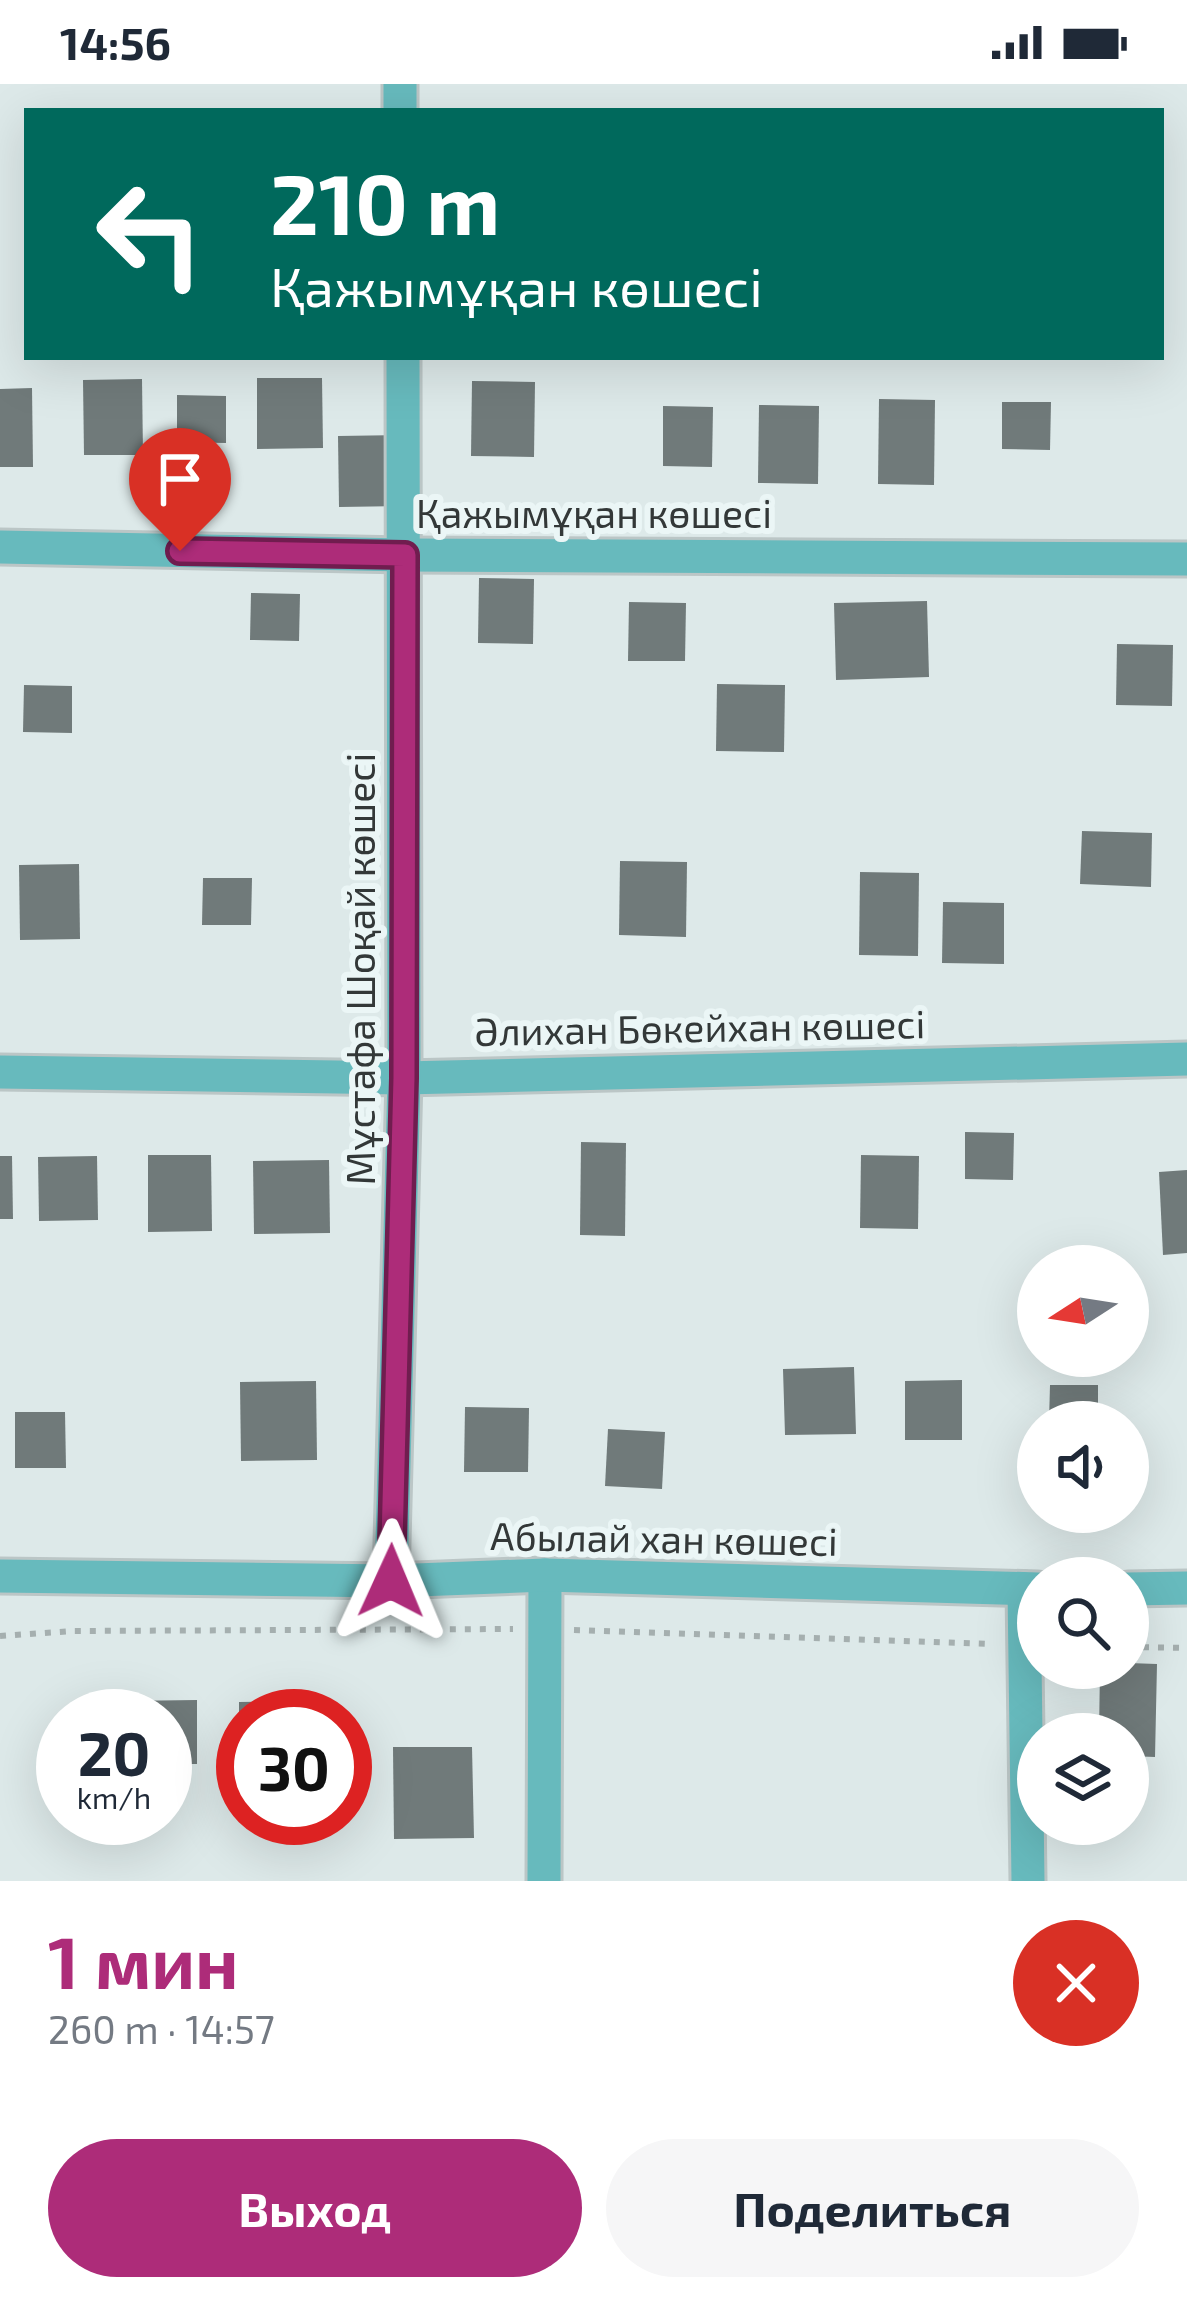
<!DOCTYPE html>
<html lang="ru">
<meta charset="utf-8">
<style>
:root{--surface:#fff;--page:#f6f6f7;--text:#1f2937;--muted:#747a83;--accent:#ad2c79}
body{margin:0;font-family:"Exo 2",sans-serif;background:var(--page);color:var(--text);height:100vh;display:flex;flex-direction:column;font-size:45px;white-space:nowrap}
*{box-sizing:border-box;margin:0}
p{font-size:39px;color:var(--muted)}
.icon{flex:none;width:66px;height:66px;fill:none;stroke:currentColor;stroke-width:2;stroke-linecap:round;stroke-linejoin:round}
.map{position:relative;height:1797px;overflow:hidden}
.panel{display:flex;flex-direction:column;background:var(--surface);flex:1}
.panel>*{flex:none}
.hud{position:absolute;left:24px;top:24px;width:1140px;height:252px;border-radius:0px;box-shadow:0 12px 48px #0002;background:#00695c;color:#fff;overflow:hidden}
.needle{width:78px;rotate:258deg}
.controls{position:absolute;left:1017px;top:1161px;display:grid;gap:24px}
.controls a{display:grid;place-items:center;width:132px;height:132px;border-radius:50%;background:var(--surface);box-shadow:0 12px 48px #0002;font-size:60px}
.speed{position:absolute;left:36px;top:1605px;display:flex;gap:24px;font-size:60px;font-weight:700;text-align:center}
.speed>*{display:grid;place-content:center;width:156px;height:156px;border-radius:50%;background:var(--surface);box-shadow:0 12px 48px #0002;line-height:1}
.speed small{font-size:30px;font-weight:400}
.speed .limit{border:18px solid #d22;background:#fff;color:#111}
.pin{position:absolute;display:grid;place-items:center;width:102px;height:102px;color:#fff;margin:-123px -51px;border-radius:50% 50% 50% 0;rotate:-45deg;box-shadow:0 0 12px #0007}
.pin .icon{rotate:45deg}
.me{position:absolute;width:132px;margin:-66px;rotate:1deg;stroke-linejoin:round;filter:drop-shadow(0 0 9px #0008)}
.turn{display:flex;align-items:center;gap:42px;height:252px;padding:0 48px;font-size:54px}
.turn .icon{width:156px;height:156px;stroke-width:2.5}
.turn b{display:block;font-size:84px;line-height:102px}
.round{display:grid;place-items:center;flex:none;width:126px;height:126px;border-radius:63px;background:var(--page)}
.headline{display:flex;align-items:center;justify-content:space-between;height:204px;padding:0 48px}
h1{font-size:72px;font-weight:700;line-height:90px;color:var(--accent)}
.button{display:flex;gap:24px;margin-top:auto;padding:24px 48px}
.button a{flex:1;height:138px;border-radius:72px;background:var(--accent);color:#fff;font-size:48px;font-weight:700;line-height:138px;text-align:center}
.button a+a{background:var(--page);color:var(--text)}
.status{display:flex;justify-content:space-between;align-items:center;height:84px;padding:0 60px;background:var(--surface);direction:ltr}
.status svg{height:33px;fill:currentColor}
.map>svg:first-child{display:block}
.building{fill:#707a7a}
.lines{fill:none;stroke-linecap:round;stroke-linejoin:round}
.minor-casing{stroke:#bbc6c6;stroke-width:39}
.tertiary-casing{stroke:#bbc6c6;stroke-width:39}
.path{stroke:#a5afaf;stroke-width:6;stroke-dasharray:6 9;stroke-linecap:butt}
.minor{stroke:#67babd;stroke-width:33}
.tertiary{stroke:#67babd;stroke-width:33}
.route-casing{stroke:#701d4f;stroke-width:30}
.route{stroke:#ad2c79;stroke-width:21}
.labels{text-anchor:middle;stroke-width:12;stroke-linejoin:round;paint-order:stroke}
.street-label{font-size:39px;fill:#333838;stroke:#ebf6f6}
</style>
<div class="status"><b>14:56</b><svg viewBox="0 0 49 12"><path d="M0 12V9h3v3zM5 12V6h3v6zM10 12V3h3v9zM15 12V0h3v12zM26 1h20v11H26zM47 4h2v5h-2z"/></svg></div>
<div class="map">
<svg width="1187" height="1797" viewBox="0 0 1187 1797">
<rect width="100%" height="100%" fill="#dde9e9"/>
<!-- building -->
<g class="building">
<polygon points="257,294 322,294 323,364 257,365"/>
<polygon points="142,295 143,371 84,371 83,296"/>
<polygon points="472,297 535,298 534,373 471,372"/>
<polygon points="32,304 33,383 0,383 0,305"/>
<polygon points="177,311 226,312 226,359 177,358"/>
<polygon points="879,315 935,316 934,401 878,400"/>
<polygon points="1002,318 1051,318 1050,366 1002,365"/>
<polygon points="759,321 819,322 818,400 758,399"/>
<polygon points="663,322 713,323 712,383 663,382"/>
<polygon points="403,351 404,422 339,423 338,352"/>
<polygon points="479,494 534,495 533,560 478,559"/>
<polygon points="251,509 300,510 299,557 250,556"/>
<polygon points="927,517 929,593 836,596 834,519"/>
<polygon points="629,518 686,519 685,577 628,577"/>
<polygon points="1117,560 1173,561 1172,622 1116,621"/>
<polygon points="717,600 785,601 784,668 716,667"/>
<polygon points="24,601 72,602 72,649 23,648"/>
<polygon points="1082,747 1152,749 1151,803 1080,800"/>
<polygon points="620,777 687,778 686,853 619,851"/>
<polygon points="79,780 80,855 20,856 19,781"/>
<polygon points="860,788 919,789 918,872 859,871"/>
<polygon points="203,794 252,794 251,841 202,841"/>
<polygon points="943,818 1004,819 1004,880 942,879"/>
<polygon points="965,1048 1014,1049 1013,1096 965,1095"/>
<polygon points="581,1058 626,1059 625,1152 580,1151"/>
<polygon points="148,1071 211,1071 212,1147 148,1148"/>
<polygon points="861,1071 919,1072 918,1145 860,1144"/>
<polygon points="0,1072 12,1072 13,1135 0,1135"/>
<polygon points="97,1072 98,1136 39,1137 38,1073"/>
<polygon points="329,1076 330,1149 254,1150 253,1077"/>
<polygon points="1187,1086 1187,1169 1163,1171 1159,1088"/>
<polygon points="854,1283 856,1350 785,1351 783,1285"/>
<polygon points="962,1296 962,1356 905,1356 905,1297"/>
<polygon points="316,1297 317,1376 241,1377 240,1298"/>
<polygon points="1050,1301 1098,1301 1098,1338 1049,1338"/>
<polygon points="465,1323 529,1324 528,1388 464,1388"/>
<polygon points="15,1328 65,1328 66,1384 15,1384"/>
<polygon points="608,1345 665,1348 662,1405 605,1402"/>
<polygon points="1128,1579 1157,1580 1155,1673 1128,1672 1128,1650 1099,1650 1100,1584 1128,1584"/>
<polygon points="197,1616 197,1680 165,1680 165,1632 123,1632 122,1617"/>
<polygon points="317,1617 318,1632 239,1632 239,1618"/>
<polygon points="393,1663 472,1663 474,1754 394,1755"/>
</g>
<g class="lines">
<defs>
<g id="minor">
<polyline points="400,0 400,27"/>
<polyline points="0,463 405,471 1187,475"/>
<polyline points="0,988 404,994 1187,975"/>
<polyline points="391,1497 404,994 403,273"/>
<polyline points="1024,1505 1028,1797"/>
<polyline points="544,1797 545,1491"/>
</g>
<g id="tertiary">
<polyline points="0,1492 391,1497 545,1491 1038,1505"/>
<polyline points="1128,1505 1187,1504"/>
</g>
</defs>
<!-- minor casing -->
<use href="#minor" class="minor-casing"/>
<!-- tertiary casing -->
<use href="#tertiary" class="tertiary-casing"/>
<!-- path -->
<g class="path">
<polyline points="574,1546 992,1560"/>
<polyline points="0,1552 73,1547 513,1545"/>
<polyline points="1128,1563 1187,1564"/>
</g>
<!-- minor -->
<use href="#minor" class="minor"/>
<!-- tertiary -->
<use href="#tertiary" class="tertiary"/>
</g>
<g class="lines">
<defs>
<polyline id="route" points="180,467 405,471 404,994 391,1497"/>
</defs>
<!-- route casing -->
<use href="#route" class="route-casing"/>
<!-- route -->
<use href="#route" class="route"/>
</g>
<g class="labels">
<!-- street labels -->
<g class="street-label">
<text x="594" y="444">Қажымұқан көшесі</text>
<text transform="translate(361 885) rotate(-90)" y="14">Мұстафа Шоқай көшесі</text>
<text transform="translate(700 944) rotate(-1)" y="14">Әлихан Бөкейхан көшесі</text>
<text transform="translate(664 1455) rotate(1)" y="14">Абылай хан көшесі</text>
</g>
</g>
</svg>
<div class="controls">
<a><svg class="needle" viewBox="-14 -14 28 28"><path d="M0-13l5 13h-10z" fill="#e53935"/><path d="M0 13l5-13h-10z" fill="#747a83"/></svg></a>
<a><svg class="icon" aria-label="sound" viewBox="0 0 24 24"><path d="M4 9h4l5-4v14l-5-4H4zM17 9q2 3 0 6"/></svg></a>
<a><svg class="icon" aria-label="search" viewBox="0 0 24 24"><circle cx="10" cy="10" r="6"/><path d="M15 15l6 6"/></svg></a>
<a><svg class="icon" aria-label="layers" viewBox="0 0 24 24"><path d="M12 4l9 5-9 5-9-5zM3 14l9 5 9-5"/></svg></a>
</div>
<div class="speed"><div>20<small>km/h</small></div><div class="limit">30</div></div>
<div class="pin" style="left:180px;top:467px;background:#d93025"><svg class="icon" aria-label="arrive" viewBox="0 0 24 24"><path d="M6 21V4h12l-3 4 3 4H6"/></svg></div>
<svg class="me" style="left:391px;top:1497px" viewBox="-20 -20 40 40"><path d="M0-17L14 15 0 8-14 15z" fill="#ad2c79" stroke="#fff" stroke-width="4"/></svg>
<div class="hud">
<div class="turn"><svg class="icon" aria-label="left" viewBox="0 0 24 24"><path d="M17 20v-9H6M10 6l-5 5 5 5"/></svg><div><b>210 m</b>Қажымұқан көшесі</div></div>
</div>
</div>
<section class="panel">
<div class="headline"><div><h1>1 мин</h1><p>260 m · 14:57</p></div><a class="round" style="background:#d93025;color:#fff"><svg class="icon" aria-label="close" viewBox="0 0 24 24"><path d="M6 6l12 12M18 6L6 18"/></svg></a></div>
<div class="button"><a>Выход</a><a>Поделиться</a></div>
</section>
